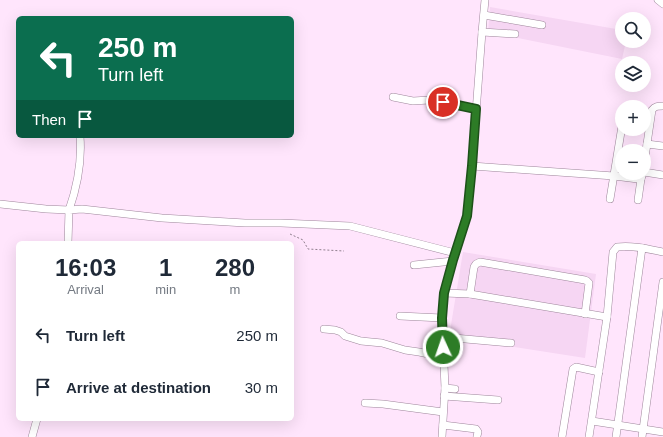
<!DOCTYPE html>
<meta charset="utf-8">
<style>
:root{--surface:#fff;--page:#f6f6f7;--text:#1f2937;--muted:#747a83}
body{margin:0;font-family:Helvetica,sans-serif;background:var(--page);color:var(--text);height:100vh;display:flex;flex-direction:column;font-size:15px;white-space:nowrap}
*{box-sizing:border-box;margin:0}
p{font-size:13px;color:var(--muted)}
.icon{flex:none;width:22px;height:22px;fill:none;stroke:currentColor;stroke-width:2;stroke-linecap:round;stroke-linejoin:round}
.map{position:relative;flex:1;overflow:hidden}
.drawer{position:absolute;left:16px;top:241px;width:278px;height:180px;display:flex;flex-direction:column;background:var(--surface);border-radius:6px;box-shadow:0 4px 16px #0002}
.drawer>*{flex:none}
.hud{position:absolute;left:16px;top:16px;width:278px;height:122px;border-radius:6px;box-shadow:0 4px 16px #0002;background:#0b6e4f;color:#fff;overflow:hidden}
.tools{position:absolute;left:615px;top:12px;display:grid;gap:8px}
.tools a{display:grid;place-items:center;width:36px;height:36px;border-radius:50%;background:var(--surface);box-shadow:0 4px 16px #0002;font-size:20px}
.pin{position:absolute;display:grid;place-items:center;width:34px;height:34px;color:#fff;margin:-17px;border:2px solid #fff;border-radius:50%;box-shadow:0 1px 4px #0007}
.me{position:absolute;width:44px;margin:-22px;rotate:357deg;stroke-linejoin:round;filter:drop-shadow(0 0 3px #0008)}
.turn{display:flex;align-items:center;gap:14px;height:84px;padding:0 16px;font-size:18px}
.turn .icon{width:52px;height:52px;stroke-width:2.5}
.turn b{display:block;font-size:28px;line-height:34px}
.then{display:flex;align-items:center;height:38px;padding:0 16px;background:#0003;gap:8px;font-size:15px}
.eta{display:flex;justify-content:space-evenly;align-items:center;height:68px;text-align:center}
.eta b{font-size:24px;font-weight:800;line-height:28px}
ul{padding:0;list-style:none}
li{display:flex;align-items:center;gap:12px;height:52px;padding:0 16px}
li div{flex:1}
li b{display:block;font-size:15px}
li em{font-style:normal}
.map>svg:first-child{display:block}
.built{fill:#f6d6f3}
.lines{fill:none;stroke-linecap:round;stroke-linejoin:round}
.minor-casing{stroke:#9e869b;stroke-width:8}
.path{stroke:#91808f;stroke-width:1;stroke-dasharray:2 2;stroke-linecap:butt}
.minor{stroke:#fff;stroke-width:7}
.route-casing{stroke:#1d5119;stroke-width:10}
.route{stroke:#2d7c26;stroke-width:7}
</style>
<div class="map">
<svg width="663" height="437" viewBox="0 0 663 437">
<rect width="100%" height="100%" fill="#ffe5fc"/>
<!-- built -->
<g class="built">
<polygon points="490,7 622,30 622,41 626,41 622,59 488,32"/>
<polygon points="463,252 596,274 585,358 449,337"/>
</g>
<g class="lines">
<defs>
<g id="minor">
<polyline points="658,0 663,4"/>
<polyline points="484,15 542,25"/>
<polyline points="482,32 515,34"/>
<polyline points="393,97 413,101 429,100 443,102 476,109"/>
<polyline points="647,144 663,146"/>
<path d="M644,164l8,-54c3,-4 6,-4 11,-4"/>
<polyline points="472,166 614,176 638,179 641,179 643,173"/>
<polyline points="644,172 663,175"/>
<polyline points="610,199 622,126"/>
<polyline points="638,200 641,179"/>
<path d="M0,204l46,5 23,1c8,-23 13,-49 11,-74"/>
<polyline points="68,243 69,210 82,209 162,218 245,223 281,223 350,226 455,253"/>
<polyline points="414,265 453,261"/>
<polyline points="444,293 470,294 607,317"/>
<polyline points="470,294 474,267 476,264 480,262 585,280 587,281 589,283 585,314"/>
<polyline points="400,316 442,318"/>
<polyline points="324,329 335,330 341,332 345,336 361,341 382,343 405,350 419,352 443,357"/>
<polyline points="443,337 511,343"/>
<polyline points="445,388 455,389"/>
<polyline points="444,396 498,400"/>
<polyline points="365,403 383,404 443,412"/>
<polyline points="592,421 663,432"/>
<polyline points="443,425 476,429 478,432 477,436"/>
<polyline points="32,437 37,419"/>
<polyline points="442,437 445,388 442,318 444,293 455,253 467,216 472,166 482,32 485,0"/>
<polyline points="562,437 573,369 576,367 599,372"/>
<path d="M589,437l18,-120 6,-65 4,-5c15,-2 31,2 46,5"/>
<polyline points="616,437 642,248"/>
<polyline points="642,437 663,282"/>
</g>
</defs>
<!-- minor casing -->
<use href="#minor" class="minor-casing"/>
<!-- path -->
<polyline class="path" points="290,234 303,240 308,249 344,251"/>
<!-- minor -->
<use href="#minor" class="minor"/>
</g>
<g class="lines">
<defs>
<polyline id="route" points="443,347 442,318 444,293 453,260 467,216 472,166 476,109 443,102"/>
</defs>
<!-- route casing -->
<use href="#route" class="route-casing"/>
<!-- route -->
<use href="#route" class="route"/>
</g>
</svg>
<div class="tools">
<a><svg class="icon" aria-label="search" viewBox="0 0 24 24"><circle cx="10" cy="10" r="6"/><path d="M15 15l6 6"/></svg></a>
<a><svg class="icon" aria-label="layers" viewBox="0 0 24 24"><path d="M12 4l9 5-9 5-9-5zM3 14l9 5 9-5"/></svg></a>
<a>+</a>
<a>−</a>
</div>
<div class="pin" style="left:443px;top:102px;background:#d93025"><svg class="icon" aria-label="arrive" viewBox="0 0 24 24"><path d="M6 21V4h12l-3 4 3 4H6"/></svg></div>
<svg class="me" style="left:443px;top:347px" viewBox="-20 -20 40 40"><circle r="17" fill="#2d7c26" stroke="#fff" stroke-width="3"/><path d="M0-11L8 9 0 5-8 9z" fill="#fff"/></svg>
<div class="hud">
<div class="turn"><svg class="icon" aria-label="left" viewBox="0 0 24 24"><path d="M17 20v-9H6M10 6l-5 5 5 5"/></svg><div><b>250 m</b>Turn left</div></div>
<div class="then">Then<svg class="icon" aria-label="arrive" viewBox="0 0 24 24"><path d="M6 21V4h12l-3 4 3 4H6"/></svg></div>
</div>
<section class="drawer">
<div class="eta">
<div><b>16:03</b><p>Arrival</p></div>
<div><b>1</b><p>min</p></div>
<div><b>280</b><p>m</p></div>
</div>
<ul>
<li><svg class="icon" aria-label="left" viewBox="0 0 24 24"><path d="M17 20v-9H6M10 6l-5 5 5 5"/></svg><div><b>Turn left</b></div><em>250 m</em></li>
<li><svg class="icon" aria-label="arrive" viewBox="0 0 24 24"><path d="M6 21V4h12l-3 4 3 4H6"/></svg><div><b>Arrive at destination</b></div><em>30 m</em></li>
</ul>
</section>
</div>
